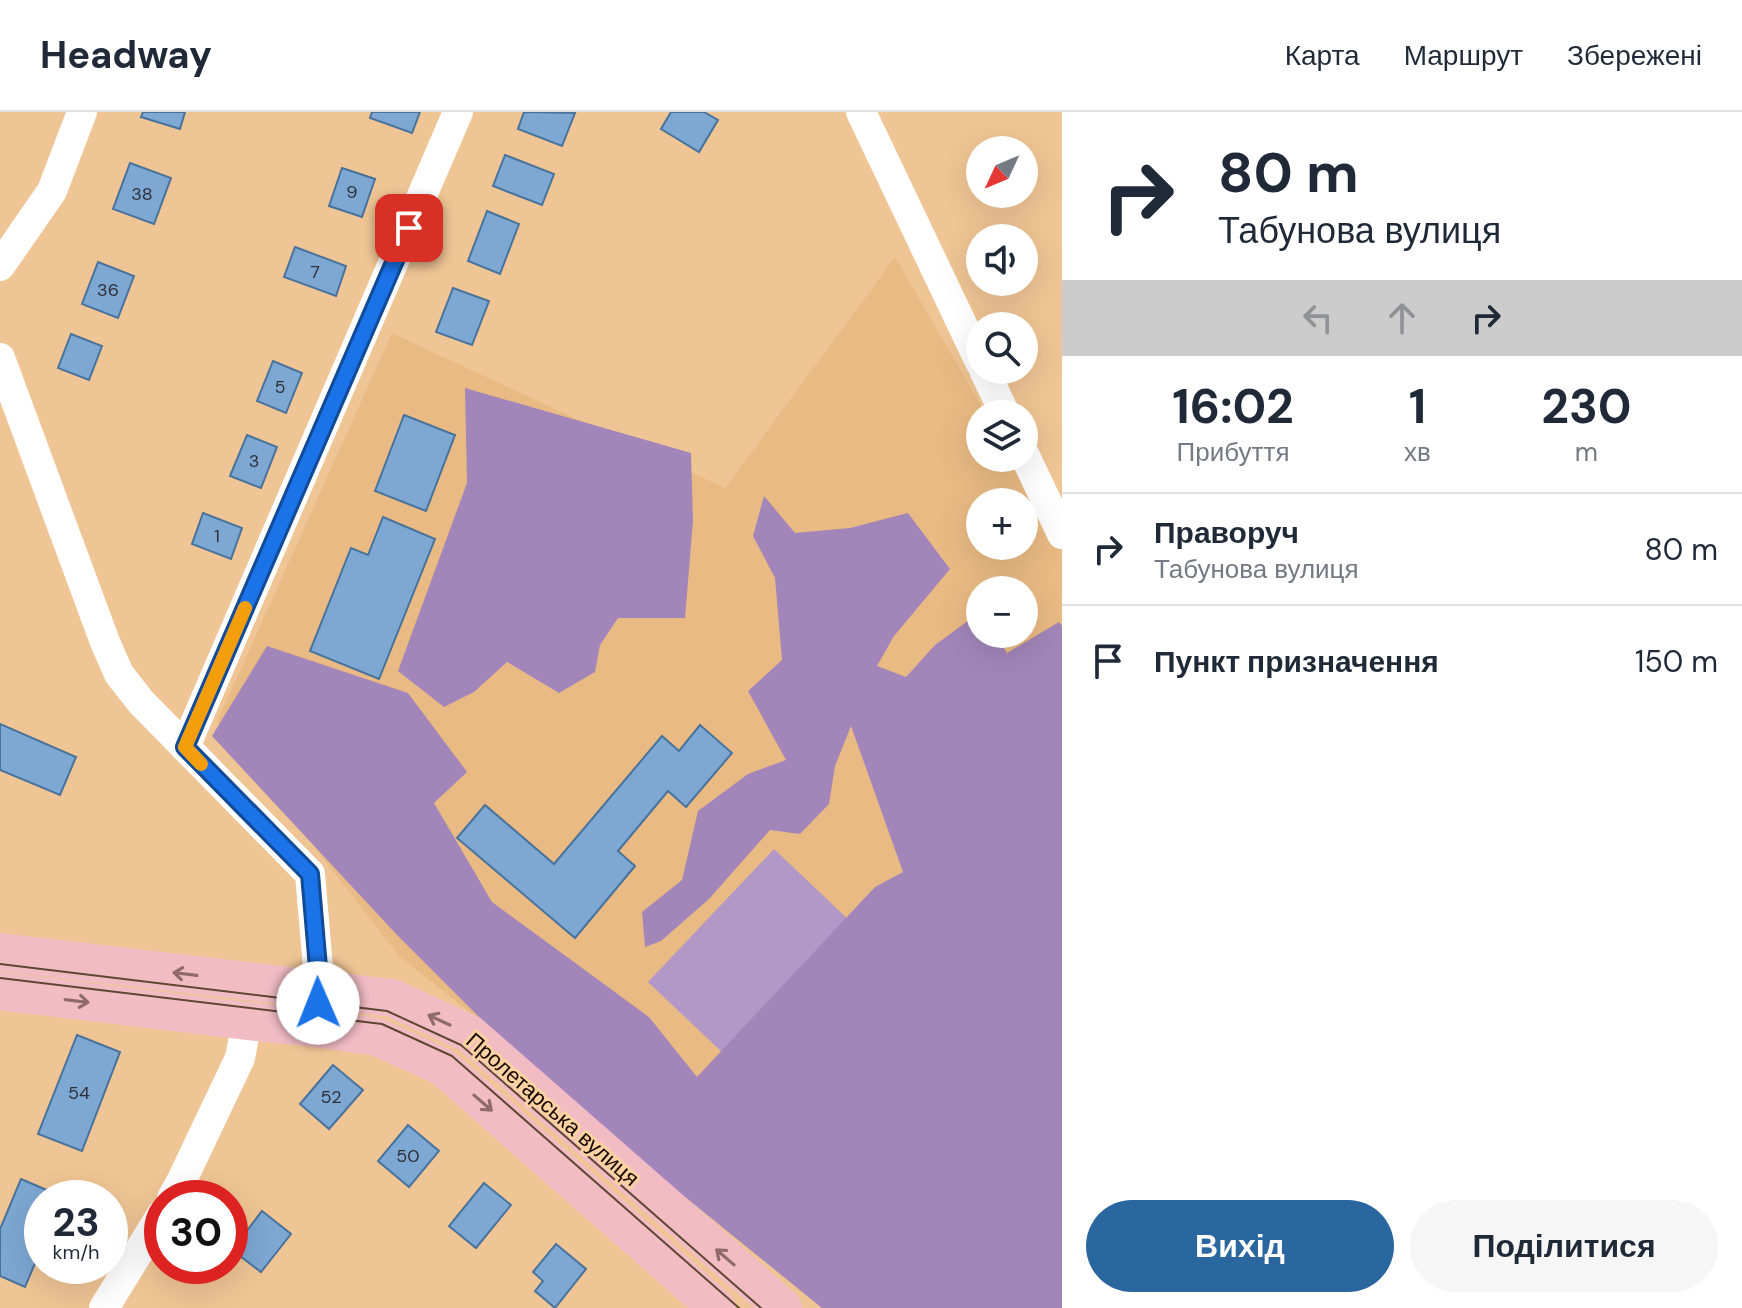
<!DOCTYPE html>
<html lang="uk">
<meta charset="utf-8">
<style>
:root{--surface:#fff;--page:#f6f6f7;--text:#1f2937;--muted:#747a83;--line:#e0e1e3;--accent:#2b679f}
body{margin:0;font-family:"DM Sans",sans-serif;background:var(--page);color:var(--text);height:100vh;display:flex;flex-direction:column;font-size:30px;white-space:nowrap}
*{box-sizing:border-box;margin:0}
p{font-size:26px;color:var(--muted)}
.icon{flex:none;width:44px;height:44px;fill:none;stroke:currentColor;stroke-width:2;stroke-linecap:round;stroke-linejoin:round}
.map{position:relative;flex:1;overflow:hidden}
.side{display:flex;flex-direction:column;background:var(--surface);width:680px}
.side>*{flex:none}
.top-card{background:#fff;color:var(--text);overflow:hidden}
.needle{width:52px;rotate:226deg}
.buttons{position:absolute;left:966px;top:24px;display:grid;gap:16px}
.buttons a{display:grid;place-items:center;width:72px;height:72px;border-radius:50%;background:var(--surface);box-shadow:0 8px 32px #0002;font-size:40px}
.speed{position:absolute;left:24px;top:1068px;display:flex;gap:16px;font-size:40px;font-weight:700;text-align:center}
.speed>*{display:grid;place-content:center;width:104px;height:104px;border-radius:50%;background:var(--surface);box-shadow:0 8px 32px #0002;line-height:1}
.speed small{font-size:20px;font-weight:400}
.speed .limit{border:12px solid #d22;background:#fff;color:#111}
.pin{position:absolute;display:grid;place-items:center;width:68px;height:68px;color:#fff;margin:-34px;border-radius:16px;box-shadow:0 4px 12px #0006}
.me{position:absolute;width:88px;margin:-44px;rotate:359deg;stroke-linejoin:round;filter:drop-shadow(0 0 6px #0008)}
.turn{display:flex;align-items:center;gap:28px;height:168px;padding:0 24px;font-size:36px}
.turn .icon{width:104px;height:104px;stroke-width:2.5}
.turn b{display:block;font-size:56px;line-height:68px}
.lanes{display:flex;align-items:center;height:76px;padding:0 24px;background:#0003;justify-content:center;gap:40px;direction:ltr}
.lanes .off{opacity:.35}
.eta{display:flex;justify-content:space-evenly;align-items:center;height:136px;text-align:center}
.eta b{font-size:48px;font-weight:700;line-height:56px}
.primary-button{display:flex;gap:16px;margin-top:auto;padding:16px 24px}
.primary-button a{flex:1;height:92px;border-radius:48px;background:var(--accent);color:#fff;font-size:32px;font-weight:700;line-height:92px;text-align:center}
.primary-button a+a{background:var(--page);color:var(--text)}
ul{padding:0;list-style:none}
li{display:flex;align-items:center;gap:24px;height:112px;padding:0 24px;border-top:2px solid var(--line)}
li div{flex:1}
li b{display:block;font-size:30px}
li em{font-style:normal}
header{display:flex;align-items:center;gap:48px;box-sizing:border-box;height:112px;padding:0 40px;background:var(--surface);border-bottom:2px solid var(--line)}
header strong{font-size:38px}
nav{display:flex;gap:44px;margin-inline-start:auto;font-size:28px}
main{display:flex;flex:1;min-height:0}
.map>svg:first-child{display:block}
.built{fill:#eaba84;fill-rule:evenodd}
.green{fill:#b198c6}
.forest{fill:#a286b9}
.building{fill:#7da8d4;stroke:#49739b;stroke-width:2}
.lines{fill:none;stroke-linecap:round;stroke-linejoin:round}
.minor{stroke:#fff;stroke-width:30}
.major{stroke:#f2bcc5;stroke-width:38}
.tram{stroke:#604733;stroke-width:2}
.oneway{stroke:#8f6b6c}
.route-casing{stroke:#114b97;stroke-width:20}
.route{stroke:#1a73e8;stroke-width:14}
.slow{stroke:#f59e0b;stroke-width:14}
.labels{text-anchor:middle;stroke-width:6;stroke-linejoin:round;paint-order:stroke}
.number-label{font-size:18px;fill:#302f35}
.street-label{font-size:22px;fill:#160700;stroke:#fdd2a2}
</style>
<header>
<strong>Headway</strong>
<nav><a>Карта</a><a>Маршрут</a><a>Збережені</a></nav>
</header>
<main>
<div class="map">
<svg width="1062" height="1196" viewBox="0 0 1062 1196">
<rect width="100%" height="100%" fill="#f0c595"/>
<!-- built -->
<path class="built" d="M895,145l91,157h-6v44h31l51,89v761h-221l-442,-352 -182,-234 175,-389 333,155zM980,390h44v44h-44zM980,478h44v44h-44z"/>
<!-- green -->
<polygon class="green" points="774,737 851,810 725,943 648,870"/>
<!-- forest -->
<g class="forest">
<polygon points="465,276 691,341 693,409 685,506 618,506 600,533 595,560 559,581 507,550 474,580 444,595 398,559 467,371"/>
<polygon points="764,384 795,421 850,416 908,401 950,457 894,524 877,554 906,565 935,533 980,500 980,522 995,522 1007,541 1059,510 1062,514 1062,1196 822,1196 547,973 397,823 212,624 267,534 408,581 467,660 434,691 492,790 649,905 697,965 875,775 903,760 851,614 835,654 829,692 800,722 770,718 708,788 661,829 645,835 642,800 682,768 698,699 748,662 786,648 748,579 782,548 775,466 753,424"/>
</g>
<!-- building -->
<g class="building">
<polygon points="143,0 185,0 180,17 141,5"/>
<polygon points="372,0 420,0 412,21 370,6"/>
<polygon points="524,0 575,1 562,34 518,17"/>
<polygon points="671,0 704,0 718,8 699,40 661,17"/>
<polygon points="505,43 554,62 542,93 493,74"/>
<polygon points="130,51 171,66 154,112 113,97"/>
<polygon points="342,56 375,67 362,105 329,94"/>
<polygon points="487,99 519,112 500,162 468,149"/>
<polygon points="295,135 346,154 336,184 284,165"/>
<polygon points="98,150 134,164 118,206 82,192"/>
<polygon points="453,176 489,189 472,233 436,220"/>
<polygon points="71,222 102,234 89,268 58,256"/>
<polygon points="273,249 302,261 286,301 257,289"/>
<polygon points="404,303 455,323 426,399 375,379"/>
<polygon points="247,323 277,335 261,376 230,364"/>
<polygon points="203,401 242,416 231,447 192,432"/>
<polygon points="383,405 435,427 379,567 310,539 351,436 368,443"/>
<polygon points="0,612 76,645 60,683 0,658"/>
<polygon points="700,613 732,641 686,695 668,679 618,739 635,754 575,826 457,726 485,693 554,752 662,624 679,639"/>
<polygon points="77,923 120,940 82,1039 38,1022"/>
<polygon points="333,953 363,978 329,1017 300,992"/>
<polygon points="408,1013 439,1039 409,1075 378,1049"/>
<polygon points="21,1067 63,1085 42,1086 42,1135 25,1175 0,1164 0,1117"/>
<polygon points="484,1071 511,1093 476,1136 449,1114"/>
<polygon points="262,1099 291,1122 261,1160 232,1138"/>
<polygon points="556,1132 586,1157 555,1196 535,1179 543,1169 533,1160"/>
</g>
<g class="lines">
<!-- minor -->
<g class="minor">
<polyline points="861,0 980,250"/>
<polyline points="0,154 52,79 82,0"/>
<polyline points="0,246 105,530 119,562 141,590 310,762 320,879 317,898"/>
<polyline points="984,258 1005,302"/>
<polyline points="1024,342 1062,422"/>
<polyline points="185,635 458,0"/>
<polyline points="172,1086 182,1068 240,946 247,909"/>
<polyline points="104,1196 162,1102"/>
</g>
<!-- major -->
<g class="major">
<polyline points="0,840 392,886 470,922 783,1196"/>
<polyline points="0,879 247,909 315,916 377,925 443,955 717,1196"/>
</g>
<!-- tram -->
<g class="tram">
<polyline points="0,852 387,899 461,933 761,1196"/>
<polyline points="0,866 382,912 452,944 739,1196"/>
</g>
</g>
<!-- one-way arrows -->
<defs><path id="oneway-shaft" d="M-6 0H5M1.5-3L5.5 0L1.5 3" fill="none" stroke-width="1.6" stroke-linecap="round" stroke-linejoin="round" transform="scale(2)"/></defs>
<g class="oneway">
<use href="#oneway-shaft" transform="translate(185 862) rotate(-173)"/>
<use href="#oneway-shaft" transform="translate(77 889) rotate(7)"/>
<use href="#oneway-shaft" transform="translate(439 908) rotate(-155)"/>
<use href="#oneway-shaft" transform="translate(483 991) rotate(41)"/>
<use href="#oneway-shaft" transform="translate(725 1145) rotate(-139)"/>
</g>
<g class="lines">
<defs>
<polyline id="route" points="318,891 320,879 310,762 185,635 409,116"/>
</defs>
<!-- route casing -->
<use href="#route" class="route-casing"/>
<!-- route -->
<use href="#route" class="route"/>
<!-- slow -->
<polyline class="slow" points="201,652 185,635 245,496"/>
</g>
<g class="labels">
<!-- number labels -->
<g class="number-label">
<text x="352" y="86">9</text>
<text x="142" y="88">38</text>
<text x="315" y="166">7</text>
<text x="108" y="184">36</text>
<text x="280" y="281">5</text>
<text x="254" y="355">3</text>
<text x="217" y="430">1</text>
<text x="79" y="987">54</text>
<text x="331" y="991">52</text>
<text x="408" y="1050">50</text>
</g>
<!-- street labels -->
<g class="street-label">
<text transform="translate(553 997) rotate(41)" y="8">Пролетарська вулиця</text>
</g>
</g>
</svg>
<div class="buttons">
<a><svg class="needle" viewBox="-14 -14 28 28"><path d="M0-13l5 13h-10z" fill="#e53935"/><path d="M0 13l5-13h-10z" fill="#747a83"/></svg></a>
<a><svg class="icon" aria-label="sound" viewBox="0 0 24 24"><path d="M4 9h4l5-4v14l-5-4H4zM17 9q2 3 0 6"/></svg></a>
<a><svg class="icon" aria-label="search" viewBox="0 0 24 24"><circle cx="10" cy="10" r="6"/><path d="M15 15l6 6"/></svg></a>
<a><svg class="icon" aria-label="layers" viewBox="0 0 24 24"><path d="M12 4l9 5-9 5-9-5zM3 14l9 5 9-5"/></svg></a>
<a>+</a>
<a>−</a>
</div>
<div class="speed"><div>23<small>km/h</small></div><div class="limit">30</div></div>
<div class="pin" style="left:409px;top:116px;background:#d93025"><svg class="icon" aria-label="arrive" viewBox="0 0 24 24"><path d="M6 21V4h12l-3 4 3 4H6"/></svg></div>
<svg class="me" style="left:318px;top:891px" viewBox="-20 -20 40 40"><circle r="19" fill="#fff"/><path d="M0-13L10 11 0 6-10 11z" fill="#1a73e8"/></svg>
</div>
<section class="side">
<div class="top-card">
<div class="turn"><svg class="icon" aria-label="right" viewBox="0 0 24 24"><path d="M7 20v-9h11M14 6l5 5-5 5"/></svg><div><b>80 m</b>Табунова вулиця</div></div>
<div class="lanes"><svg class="icon off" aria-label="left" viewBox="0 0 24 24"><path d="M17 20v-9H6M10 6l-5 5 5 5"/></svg><svg class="icon off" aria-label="ahead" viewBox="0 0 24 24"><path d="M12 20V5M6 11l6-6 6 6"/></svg><svg class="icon" aria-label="right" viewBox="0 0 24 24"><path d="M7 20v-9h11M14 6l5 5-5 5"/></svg></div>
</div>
<div class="eta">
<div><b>16:02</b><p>Прибуття</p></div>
<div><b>1</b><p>хв</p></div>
<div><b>230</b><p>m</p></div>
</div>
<ul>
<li><svg class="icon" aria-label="right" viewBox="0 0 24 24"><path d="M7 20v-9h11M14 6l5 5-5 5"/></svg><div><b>Праворуч</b><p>Табунова вулиця</p></div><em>80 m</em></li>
<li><svg class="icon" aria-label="arrive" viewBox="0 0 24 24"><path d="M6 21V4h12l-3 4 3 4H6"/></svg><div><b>Пункт призначення</b></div><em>150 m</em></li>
</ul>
<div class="primary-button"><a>Вихід</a><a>Поділитися</a></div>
</section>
</main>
